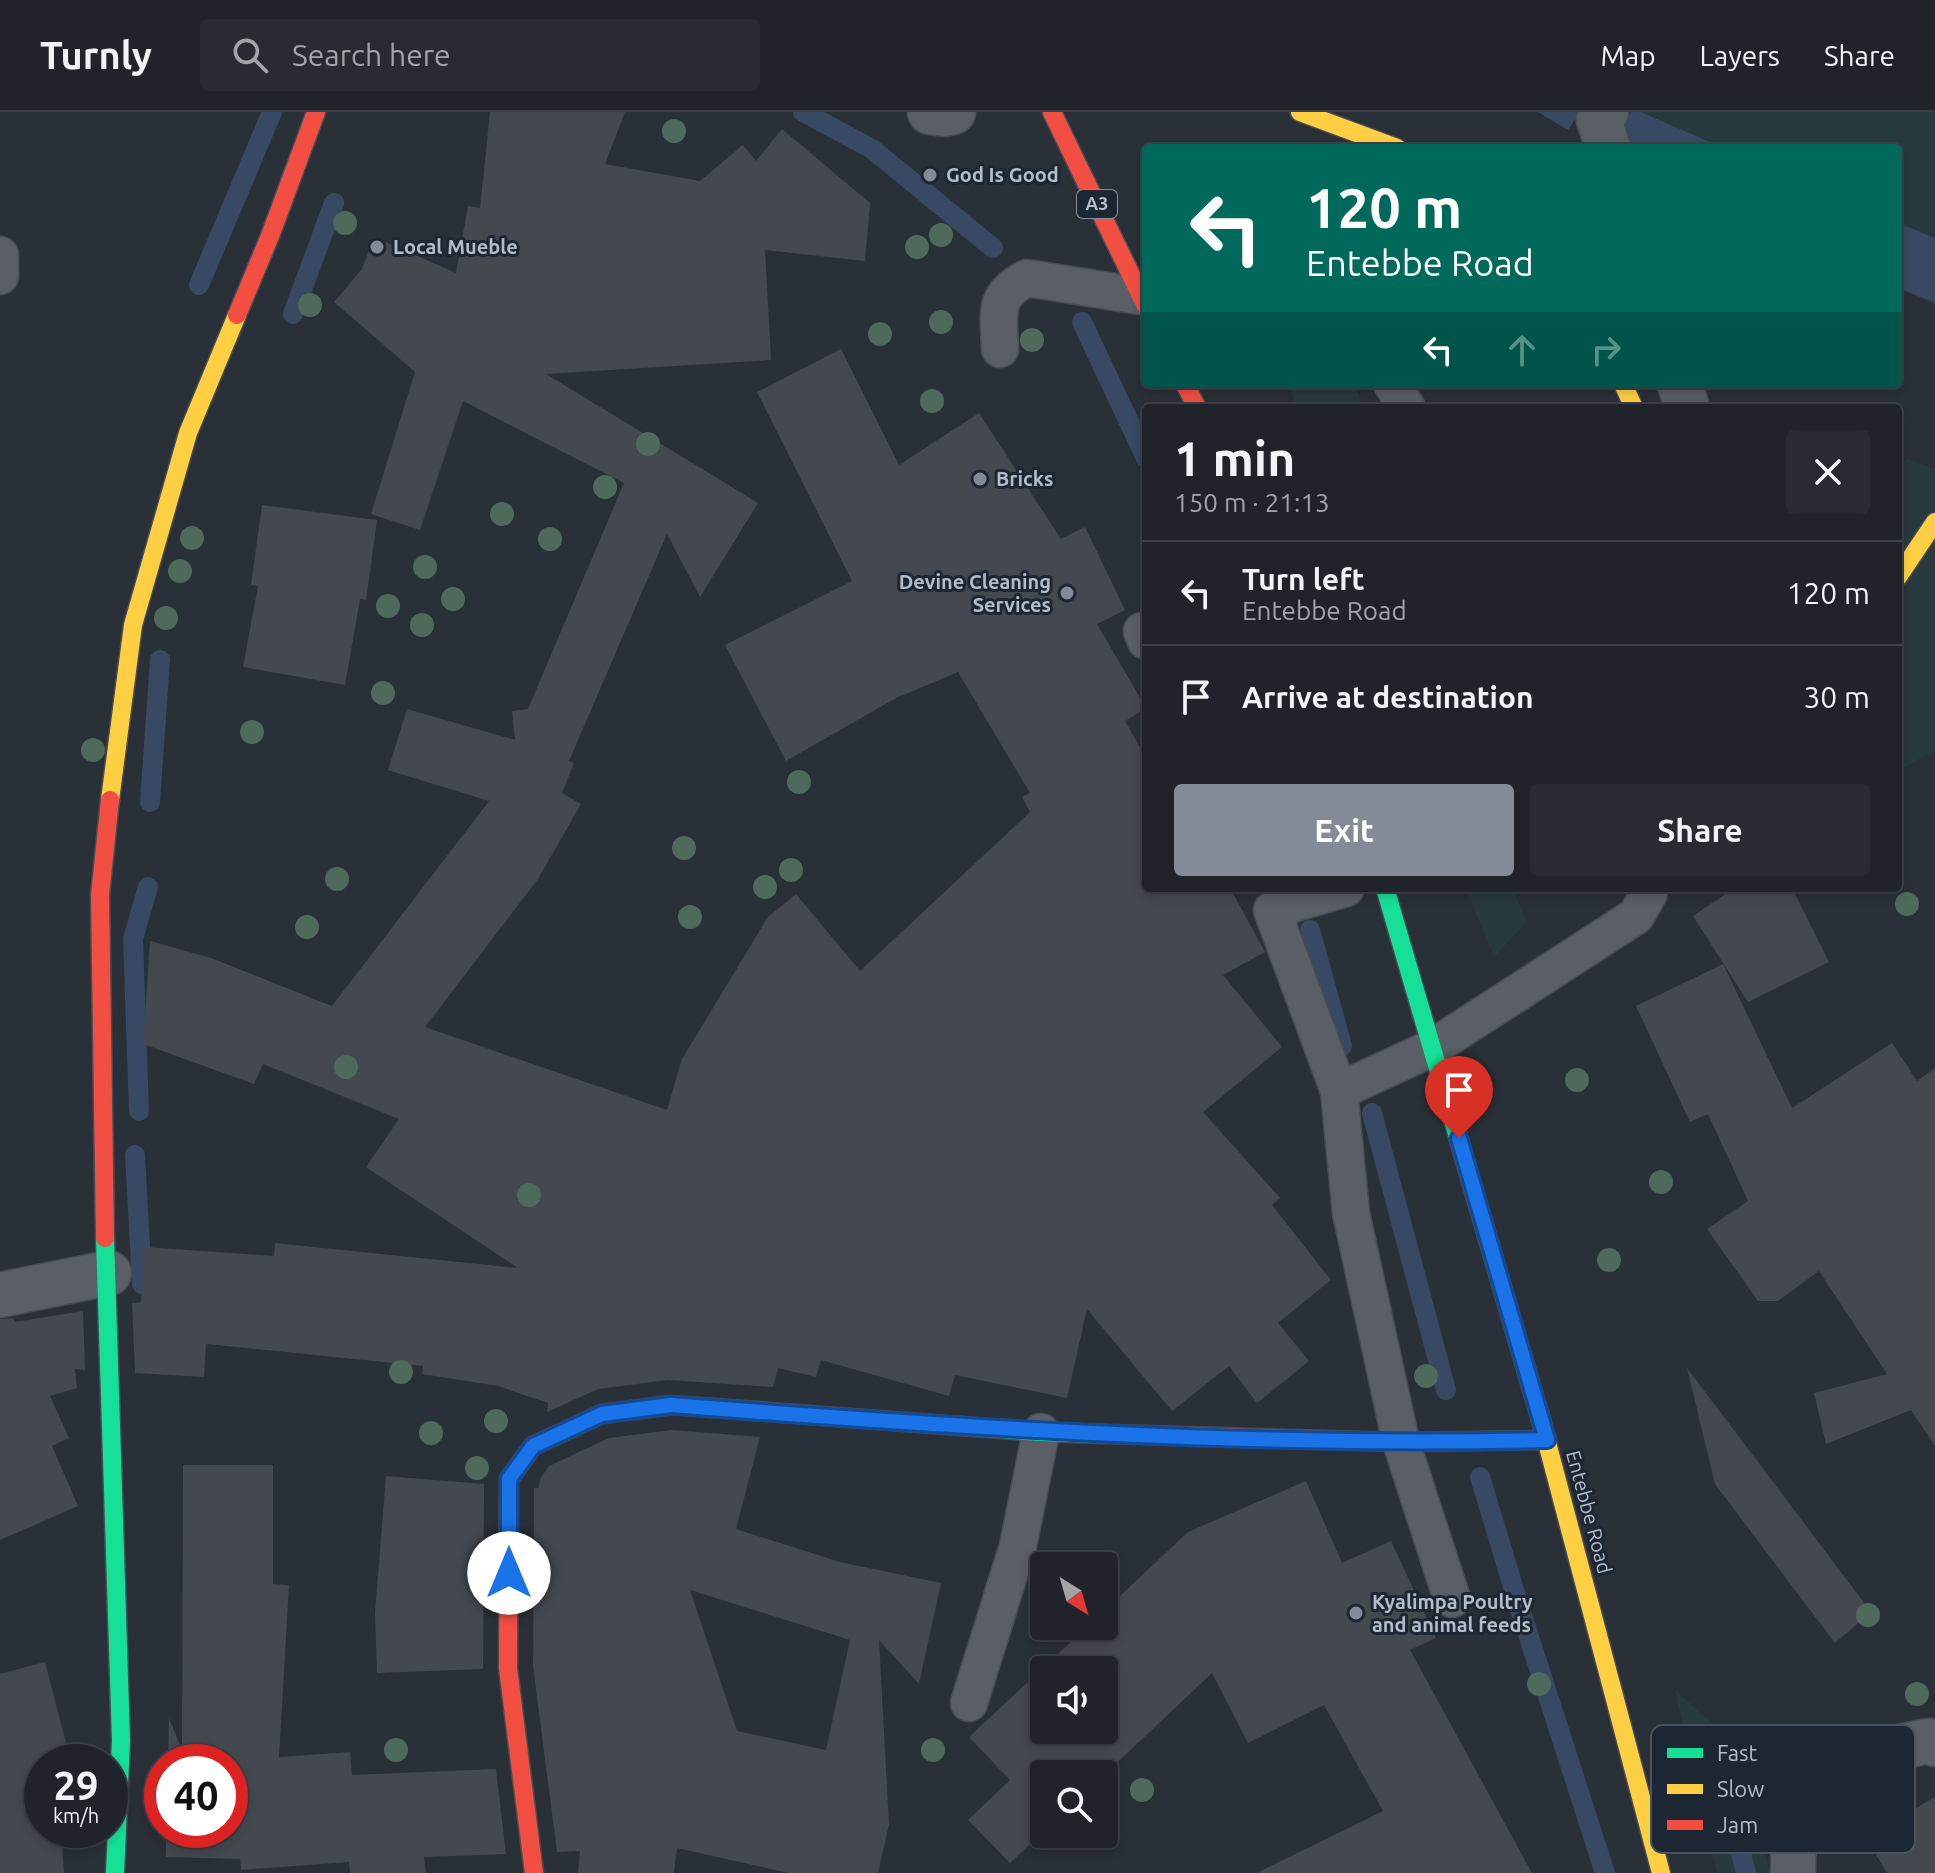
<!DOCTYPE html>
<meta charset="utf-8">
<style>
:root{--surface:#20242a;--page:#282c32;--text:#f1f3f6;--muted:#a2a4a8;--line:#3d4147;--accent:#848b96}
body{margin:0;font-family:Ubuntu,sans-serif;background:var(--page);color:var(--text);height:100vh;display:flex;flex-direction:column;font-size:30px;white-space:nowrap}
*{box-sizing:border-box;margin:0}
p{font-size:26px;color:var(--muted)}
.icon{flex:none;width:44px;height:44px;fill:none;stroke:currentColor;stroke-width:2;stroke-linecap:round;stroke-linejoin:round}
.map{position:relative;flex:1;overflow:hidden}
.drawer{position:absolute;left:1142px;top:292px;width:760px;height:488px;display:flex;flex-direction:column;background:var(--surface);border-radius:8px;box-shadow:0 4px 12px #0003,0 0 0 2px var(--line)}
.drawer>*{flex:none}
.hud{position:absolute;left:1142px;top:32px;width:760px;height:244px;border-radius:8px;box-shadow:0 4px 12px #0003,0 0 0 2px var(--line);background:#00695c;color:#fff;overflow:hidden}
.needle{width:52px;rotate:143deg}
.tools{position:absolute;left:1030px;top:1440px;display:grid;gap:16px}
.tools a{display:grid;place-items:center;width:88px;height:88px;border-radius:8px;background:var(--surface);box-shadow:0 4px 12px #0003,0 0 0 2px var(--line);font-size:40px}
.speed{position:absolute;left:24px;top:1632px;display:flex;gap:16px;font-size:40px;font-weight:700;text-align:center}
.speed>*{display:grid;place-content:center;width:104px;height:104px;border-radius:50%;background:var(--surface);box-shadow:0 4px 12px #0003,0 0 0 2px var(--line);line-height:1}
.speed small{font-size:20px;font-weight:400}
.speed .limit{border:12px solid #d22;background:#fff;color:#111}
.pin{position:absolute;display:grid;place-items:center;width:68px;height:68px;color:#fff;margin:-82px -34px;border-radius:50% 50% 50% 0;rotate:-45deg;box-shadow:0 0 8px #0007}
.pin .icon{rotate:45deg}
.me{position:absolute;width:88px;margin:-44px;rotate:0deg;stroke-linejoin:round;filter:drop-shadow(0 0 6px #0008)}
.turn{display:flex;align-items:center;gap:28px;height:168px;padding:0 32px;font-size:36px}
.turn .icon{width:104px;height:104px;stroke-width:2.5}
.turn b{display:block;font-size:56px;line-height:68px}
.lanes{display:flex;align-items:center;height:76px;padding:0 32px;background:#0003;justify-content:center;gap:40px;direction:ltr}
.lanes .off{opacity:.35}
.round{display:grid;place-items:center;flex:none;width:84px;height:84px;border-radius:8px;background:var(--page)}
.overview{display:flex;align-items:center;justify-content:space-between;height:136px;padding:0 32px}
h1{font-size:48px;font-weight:700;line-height:60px}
.action{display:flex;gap:16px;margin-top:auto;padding:16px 32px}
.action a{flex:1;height:92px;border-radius:8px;background:var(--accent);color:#fff;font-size:32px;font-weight:700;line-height:92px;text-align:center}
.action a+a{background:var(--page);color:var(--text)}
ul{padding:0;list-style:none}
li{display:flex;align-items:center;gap:24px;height:104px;padding:0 32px;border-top:2px solid var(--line)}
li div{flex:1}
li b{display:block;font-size:30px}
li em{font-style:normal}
header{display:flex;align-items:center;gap:48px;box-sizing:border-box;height:112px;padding:0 40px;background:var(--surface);border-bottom:2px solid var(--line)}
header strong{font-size:38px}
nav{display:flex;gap:44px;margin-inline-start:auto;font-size:28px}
.search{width:560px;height:72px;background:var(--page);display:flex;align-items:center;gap:20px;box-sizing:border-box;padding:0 28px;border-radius:8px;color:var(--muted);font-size:30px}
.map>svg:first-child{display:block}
.green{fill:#273a3e}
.water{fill:#384963}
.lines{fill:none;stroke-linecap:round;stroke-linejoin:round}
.stream{stroke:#384963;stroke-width:20}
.building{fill:#444950;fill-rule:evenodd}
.lane-casing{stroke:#484c53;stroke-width:39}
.street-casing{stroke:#484c53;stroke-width:47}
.fast-casing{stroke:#484c53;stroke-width:21}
.slow-casing{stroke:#484c53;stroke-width:21}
.jam-casing{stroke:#484c53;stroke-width:21}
.lane{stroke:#5a5e66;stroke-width:36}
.street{stroke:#5a5e66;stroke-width:44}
.fast{stroke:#16e098;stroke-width:18}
.slow{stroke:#ffcf43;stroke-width:18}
.jam{stroke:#f24e42;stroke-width:18}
.tree{fill:#4e6a5a}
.route-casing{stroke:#114b97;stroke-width:20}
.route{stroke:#1a73e8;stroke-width:14}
.poi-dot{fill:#848b96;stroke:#1d2633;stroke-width:3}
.labels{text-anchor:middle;stroke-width:6;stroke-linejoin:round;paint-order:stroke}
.shield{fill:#1d2633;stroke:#878f9c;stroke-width:2}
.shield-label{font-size:18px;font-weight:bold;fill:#b4bcc9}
.poi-label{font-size:20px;font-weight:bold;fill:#b4bcc9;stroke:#1d2633;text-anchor:start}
.street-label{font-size:20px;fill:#b4bcc9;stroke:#1d2633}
.key{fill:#1d2633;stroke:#4a5360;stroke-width:2}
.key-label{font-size:22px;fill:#b4bcc9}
</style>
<header>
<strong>Turnly</strong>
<div class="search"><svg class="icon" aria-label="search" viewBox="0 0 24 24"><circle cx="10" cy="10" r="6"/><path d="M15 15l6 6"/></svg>Search here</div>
<nav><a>Map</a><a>Layers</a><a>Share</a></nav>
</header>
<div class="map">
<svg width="1935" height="1761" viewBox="0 0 1935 1761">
<rect width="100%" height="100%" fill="#2a3038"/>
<!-- green -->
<g class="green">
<polygon points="1641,0 1935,0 1935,126 1898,111 1898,36 1724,36"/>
<polygon points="1289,272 1354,272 1364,296 1297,296"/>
<polygon points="1905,346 1935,357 1935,638 1898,659 1898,382"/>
<polygon points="1465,776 1512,776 1527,810 1494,845"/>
<polygon points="1675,1578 1732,1629 1770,1761 1717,1761"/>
</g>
<!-- water -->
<g class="water">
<polygon points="1538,0 1580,0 1568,18"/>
<polygon points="1631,0 1641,0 1724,36 1610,36"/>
<polygon points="1898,111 1935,126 1935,191 1898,176"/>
</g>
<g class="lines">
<!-- stream -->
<g class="stream">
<polyline points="803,0 872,37 993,136"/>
<polyline points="199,173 272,0"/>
<polyline points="293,202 334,91"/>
<polyline points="1082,210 1146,346"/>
<polyline points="150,690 160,548"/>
<polyline points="1310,818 1342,934"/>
<polyline points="139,999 133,827 148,775"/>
<polyline points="1372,1001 1446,1278"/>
<polyline points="135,1043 142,1172"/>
<polyline points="1480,1365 1518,1491 1605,1761"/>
<polyline points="1715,1637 1746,1761"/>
</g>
</g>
<!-- building -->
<g class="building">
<polygon points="490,0 625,0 605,52 700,69 743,33 756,49 782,17 870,91 865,149 765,138 771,248 546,262 758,391 700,485 667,422 569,649 574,651 562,681 581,692 538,767 425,915 667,998 682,947 768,805 796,782 860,859 1030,700 1022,685 1030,681 958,560 896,586 786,649 725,533 852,469 757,280 841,237 899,353 979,301 1061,427 1085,415 1125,498 1097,512 1146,596 1125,609 1146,646 1146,776 1230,776 1265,840 1223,863 1282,935 1203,1000 1280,1086 1272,1093 1331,1168 1278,1211 1309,1249 1257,1291 1229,1254 1172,1299 1087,1197 1067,1286 955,1263 949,1284 821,1248 816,1265 778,1256 773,1275 668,1268 598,1277 547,1300 548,1291 498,1274 422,1262 423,1254 206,1232 204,1265 135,1261 132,1191 141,1190 144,1135 274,1144 275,1131 518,1156 366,1055 399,1007 263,952 254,972 143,932 150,829 211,846 332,894 489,689 388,658 407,597 515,628 512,599 528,597 624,371 463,289 420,418 371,402 415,260 334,190 362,157 374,125 456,161 468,94 480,96"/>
<polygon points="262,393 377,408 366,488 360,487 345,573 243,555 258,474 251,473"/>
<polygon points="1734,776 1792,776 1829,850 1748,890 1693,804"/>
<polygon points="1723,852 1792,996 1892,931 1917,969 1935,956 1935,1334 1911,1298 1826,1332 1814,1281 1887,1262 1819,1159 1778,1189 1758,1189 1707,1117 1748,1089 1708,1002 1690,1010 1636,894"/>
<polygon points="83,1199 85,1258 75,1257 77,1276 50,1284 69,1326 52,1334 78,1394 0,1428 0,1207 13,1206 15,1210"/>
<polygon points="1687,1256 1871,1500 1835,1531 1715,1372"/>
<path d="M672,1318l88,7 -24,92 104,33 101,21 -22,101 -40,-44 10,184 -11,49h-89l-112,-25 -3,25h-96l2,-22 -23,1 -24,-186 1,-178h5l1,-9 9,-13 60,-28zM690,1478l160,50 -24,110 -89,-19z"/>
<polygon points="183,1353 273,1353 273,1472 289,1473 279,1645 350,1640 352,1663 496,1657 506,1742 424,1745 426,1761 350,1761 349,1750 241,1758 240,1747 166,1745 166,1718 230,1718 230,1650 168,1650 169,1606 182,1638"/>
<polygon points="386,1364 484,1372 483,1557 377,1561 375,1501"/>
<path d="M1306,1369l36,82 49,-22 45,97 -26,12 122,223h-275l126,-62 -59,-106 -76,38 -36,-70 -108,102 -60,-1v57l-34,32 -42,-43 42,-40 -41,-43 119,-111h16v-15l84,-79zM1044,1558h60v60h-60z"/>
<polygon points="45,1550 71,1650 42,1650 42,1718 61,1718 64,1761 0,1761 0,1562"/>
<polygon points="1935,1685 1935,1761 1887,1761 1866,1726"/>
</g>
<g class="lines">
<defs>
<g id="lane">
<polyline points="0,143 0,164"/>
<path d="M1000,237c-1,-35 -8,-53 27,-71l119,19"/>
<polyline points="1392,272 1407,296"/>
<polyline points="1142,519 1146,529"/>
<polyline points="1339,979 1272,798 1346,776"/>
<polyline points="1452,1487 1401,1330 1351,1101 1339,979 1432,936 1636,804 1649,781 1649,776"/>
<polyline points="969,1591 1018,1434 1041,1320"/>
</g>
<g id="street">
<polyline points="930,0 945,2 953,0"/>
<polyline points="1606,0 1599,8 1608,36"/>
<polyline points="1680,272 1687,296"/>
<polyline points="0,1183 109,1161"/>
<polyline points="1793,1761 1794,1700 1825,1666 1880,1639 1928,1629 1935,1632"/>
</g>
<g id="fast">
<polyline points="1385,776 1541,1308"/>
<polyline points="105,1126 121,1629 115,1761"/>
<polyline points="756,1299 1041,1320 1105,1322"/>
</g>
<g id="slow">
<polyline points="1300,0 1397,36"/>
<polyline points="1623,272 1634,296"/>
<polyline points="1898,465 1935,410"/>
<polyline points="110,688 133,513 188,321 237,203"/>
<polyline points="1541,1308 1661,1761"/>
</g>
<g id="jam">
<polyline points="1052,0 1146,194"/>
<polyline points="237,203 270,124 316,0"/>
<polyline points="1185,272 1197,296"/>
<polyline points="105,1126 100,783 110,688"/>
<polyline points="1105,1322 1401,1330 1547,1328"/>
<polyline points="534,1761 508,1556 509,1367 533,1334 602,1302 671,1293 756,1299"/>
</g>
</defs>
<!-- lane casing -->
<use href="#lane" class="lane-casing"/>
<!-- street casing -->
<use href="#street" class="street-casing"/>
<!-- fast casing -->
<use href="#fast" class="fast-casing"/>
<!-- slow casing -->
<use href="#slow" class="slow-casing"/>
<!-- jam casing -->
<use href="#jam" class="jam-casing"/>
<!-- lane -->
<use href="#lane" class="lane"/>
<!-- street -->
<use href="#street" class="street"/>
<!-- fast -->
<use href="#fast" class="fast"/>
<!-- slow -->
<use href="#slow" class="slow"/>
<!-- jam -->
<use href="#jam" class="jam"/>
</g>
<!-- trees -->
<g class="tree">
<circle cx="674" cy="19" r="12"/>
<circle cx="345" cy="111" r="12"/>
<circle cx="941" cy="123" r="12"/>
<circle cx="917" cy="135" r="12"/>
<circle cx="310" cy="193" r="12"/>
<circle cx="941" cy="210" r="12"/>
<circle cx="880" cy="222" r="12"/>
<circle cx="1032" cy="228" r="12"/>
<circle cx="932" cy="289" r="12"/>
<circle cx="648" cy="332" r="12"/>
<circle cx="605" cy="375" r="12"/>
<circle cx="502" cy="402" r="12"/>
<circle cx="192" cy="426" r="12"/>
<circle cx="550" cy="427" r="12"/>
<circle cx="425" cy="455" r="12"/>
<circle cx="180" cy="459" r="12"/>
<circle cx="453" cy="487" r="12"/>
<circle cx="388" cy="494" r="12"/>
<circle cx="166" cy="506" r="12"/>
<circle cx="422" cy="513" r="12"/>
<circle cx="383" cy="581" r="12"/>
<circle cx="252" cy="620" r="12"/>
<circle cx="93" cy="638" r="12"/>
<circle cx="799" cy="670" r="12"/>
<circle cx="684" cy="736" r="12"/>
<circle cx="791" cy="758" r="12"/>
<circle cx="337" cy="767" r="12"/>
<circle cx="765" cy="775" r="12"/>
<circle cx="1907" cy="792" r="12"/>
<circle cx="690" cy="805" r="12"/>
<circle cx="307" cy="815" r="12"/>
<circle cx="346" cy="955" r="12"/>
<circle cx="1577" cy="968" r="12"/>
<circle cx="1661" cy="1070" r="12"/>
<circle cx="529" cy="1083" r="12"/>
<circle cx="1609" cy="1148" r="12"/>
<circle cx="401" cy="1260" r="12"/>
<circle cx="1426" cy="1264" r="12"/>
<circle cx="496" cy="1309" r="12"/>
<circle cx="431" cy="1321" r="12"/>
<circle cx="477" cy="1356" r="12"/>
<circle cx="1868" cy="1503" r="12"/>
<circle cx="1539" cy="1572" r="12"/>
<circle cx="1917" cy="1582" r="12"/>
<circle cx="396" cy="1638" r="12"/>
<circle cx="933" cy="1638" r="12"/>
<circle cx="1142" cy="1678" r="12"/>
</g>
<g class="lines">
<defs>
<path id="route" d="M509,1461v-94l24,-33 69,-32 69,-9c292,23 584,42 876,35l-88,-302"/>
</defs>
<!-- route casing -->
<use href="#route" class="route-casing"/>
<!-- route -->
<use href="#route" class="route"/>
</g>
<!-- markers -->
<g class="poi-dot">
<circle cx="930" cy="63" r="8"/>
<circle cx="377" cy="135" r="8"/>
<circle cx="980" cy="367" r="8"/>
<circle cx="1067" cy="481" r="8"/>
<circle cx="1356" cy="1501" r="8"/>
</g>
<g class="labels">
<!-- shield labels -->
<rect class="shield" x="1077" y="78" width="40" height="28" rx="6"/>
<g class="shield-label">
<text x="1097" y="98">A3</text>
</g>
<!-- poi labels -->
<g class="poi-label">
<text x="946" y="70">God Is Good</text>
<text x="393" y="142">Local Mueble</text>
<text x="996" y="374">Bricks</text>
<text x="1051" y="477" text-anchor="end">Devine Cleaning<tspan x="1051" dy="23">Services</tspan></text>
<text x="1372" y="1497">Kyalimpa Poultry<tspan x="1372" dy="23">and animal feeds</tspan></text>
</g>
<!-- street labels -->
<g class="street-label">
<text transform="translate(1589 1400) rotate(75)" y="7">Entebbe Road</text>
</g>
</g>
<!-- legend -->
<rect x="1651" y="1613" width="264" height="128" rx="12" class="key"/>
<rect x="1667" y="1636" width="36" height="10" fill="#16e098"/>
<rect x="1667" y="1672" width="36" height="10" fill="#ffcf43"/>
<rect x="1667" y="1708" width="36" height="10" fill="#f24e42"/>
<g class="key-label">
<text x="1717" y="1649">Fast</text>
<text x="1717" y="1685">Slow</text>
<text x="1717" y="1721">Jam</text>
</g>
</svg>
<div class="tools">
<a><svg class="needle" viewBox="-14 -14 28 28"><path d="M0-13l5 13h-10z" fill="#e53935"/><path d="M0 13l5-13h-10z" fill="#a2a4a8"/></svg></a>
<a><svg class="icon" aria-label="sound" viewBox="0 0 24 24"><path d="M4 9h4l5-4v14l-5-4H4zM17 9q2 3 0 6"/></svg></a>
<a><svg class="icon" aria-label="search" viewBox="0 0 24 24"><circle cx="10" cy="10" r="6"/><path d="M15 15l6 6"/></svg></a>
</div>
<div class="speed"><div>29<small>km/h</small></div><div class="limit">40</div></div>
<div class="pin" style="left:1459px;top:1026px;background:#d93025"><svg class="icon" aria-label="arrive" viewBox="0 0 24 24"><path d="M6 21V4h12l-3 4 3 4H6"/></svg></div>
<svg class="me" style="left:509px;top:1461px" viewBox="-20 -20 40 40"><circle r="19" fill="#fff"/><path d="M0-13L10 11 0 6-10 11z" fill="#1a73e8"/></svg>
<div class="hud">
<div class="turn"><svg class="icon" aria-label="left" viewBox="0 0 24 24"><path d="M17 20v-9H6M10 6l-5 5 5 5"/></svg><div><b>120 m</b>Entebbe Road</div></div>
<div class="lanes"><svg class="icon" aria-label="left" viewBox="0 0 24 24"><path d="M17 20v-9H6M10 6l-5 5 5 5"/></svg><svg class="icon off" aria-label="ahead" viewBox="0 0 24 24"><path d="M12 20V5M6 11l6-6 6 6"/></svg><svg class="icon off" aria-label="right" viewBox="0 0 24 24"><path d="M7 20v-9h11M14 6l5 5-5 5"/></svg></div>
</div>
<section class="drawer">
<div class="overview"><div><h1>1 min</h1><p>150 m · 21:13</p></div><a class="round"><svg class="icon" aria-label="close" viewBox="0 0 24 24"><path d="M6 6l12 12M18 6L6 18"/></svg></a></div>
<ul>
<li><svg class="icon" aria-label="left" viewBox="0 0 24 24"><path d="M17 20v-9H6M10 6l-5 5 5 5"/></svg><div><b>Turn left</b><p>Entebbe Road</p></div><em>120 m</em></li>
<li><svg class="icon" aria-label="arrive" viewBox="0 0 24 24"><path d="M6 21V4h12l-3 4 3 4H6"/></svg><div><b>Arrive at destination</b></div><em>30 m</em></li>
</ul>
<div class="action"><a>Exit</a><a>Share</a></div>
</section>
</div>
